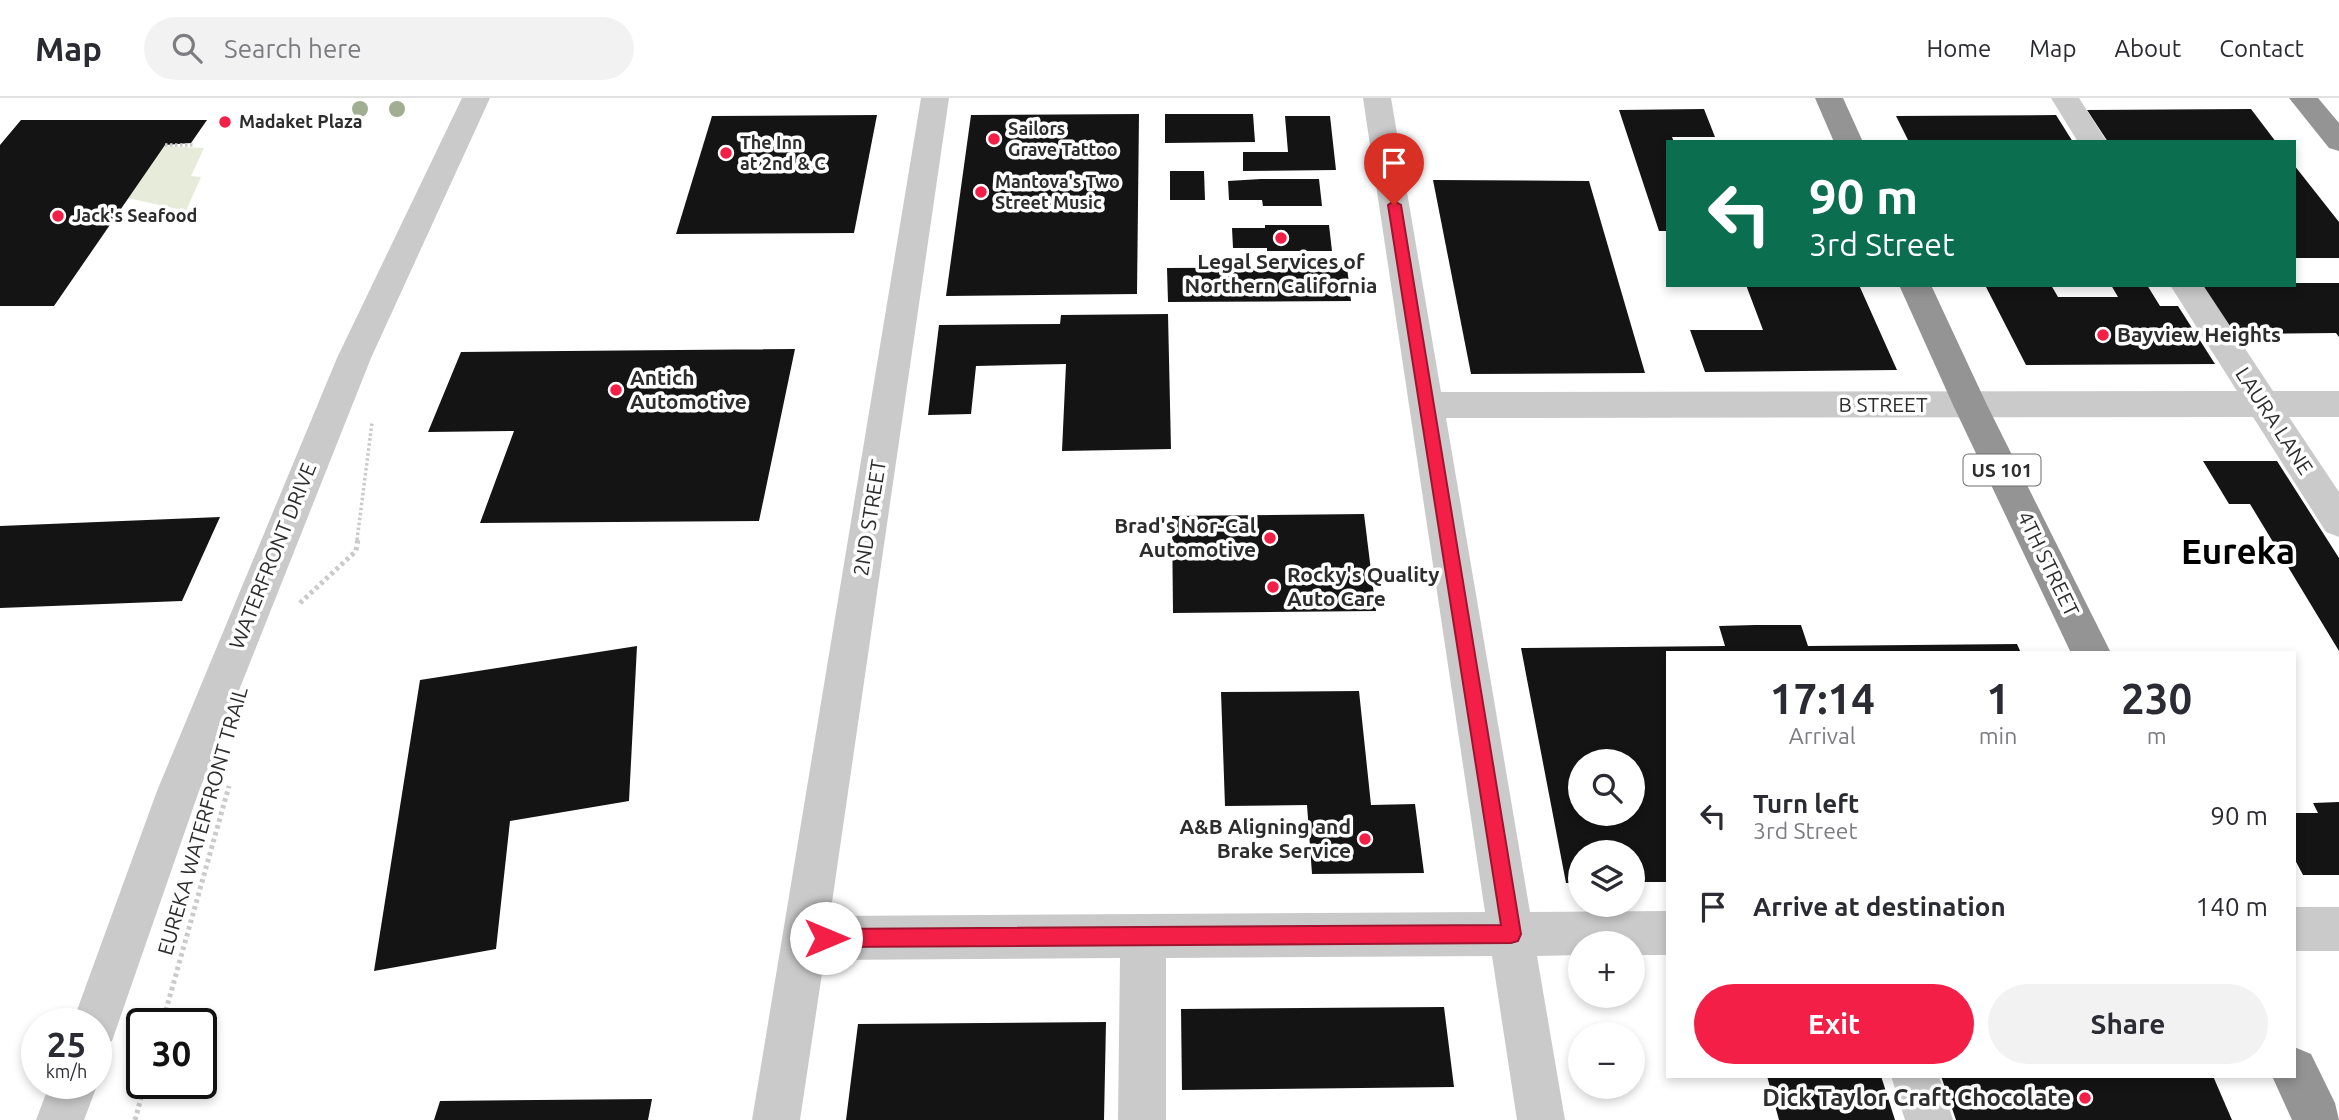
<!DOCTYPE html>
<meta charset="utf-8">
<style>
:root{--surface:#fff;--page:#f2f2f3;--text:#2b2b33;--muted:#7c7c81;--line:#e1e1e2;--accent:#f41f47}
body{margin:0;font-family:Ubuntu,sans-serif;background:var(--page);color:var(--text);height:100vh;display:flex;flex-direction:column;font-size:26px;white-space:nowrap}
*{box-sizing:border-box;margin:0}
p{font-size:23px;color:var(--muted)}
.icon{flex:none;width:38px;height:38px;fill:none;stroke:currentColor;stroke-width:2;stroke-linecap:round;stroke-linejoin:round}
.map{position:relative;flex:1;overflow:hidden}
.sheet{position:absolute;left:1666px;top:553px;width:630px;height:427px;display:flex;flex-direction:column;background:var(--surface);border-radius:0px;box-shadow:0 4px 10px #0003}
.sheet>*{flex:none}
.guide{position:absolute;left:1666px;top:42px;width:630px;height:147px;border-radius:0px;box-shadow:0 4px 10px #0003;background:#0b6e4f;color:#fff;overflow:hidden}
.fabs{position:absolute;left:1568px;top:651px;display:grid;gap:14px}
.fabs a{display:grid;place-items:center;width:77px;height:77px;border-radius:50%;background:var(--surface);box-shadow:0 4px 10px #0003;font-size:35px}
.speed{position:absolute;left:21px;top:910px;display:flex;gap:14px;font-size:35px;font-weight:700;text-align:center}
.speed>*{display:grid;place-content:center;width:91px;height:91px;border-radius:50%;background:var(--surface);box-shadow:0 4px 10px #0003;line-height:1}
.speed small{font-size:18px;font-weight:400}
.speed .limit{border:4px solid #111;border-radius:10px;background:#fff;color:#111}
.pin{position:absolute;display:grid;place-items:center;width:60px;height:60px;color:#fff;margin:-72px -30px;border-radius:50% 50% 50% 0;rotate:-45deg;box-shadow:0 0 7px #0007}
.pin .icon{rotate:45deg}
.me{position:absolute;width:77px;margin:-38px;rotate:90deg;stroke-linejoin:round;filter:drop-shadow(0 0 5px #0008)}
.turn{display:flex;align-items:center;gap:24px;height:147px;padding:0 28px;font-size:32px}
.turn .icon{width:91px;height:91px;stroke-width:2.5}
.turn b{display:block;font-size:49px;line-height:60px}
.eta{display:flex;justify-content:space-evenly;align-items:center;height:119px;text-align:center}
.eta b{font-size:42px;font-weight:700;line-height:49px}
.button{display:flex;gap:14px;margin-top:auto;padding:14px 28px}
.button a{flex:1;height:80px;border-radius:42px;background:var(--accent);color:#fff;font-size:28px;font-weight:700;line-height:80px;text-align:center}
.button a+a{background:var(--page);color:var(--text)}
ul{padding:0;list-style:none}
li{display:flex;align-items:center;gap:21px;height:91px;padding:0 28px}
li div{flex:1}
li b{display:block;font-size:26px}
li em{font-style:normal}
header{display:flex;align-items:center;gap:42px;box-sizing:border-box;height:98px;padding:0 35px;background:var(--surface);border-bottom:2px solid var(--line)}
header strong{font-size:33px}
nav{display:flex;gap:38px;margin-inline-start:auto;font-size:24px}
.search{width:490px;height:63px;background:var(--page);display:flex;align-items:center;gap:18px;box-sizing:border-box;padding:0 24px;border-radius:38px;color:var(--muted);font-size:26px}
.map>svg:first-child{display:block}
.green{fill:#e6ecd9}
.building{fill:#141414;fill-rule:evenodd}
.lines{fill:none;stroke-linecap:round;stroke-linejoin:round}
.path-far1{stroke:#cacaca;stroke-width:3.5;stroke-dasharray:2.5 2.5;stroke-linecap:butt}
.path{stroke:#cacaca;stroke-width:5;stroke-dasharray:3.5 3.5;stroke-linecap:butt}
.minor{fill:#cacaca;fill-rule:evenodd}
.highway{fill:#949494;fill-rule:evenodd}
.tree{fill:#a2ae91}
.route{fill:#f41f47;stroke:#9f142e;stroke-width:2}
.poi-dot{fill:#f41f47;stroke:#fff;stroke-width:2.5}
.labels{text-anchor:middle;stroke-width:7;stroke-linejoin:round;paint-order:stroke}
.far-poi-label{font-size:18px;font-weight:bold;fill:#2d2d2d;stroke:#fff;text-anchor:start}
.shield{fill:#fff;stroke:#6c6c6c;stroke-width:2}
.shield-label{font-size:19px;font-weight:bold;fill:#2d2d2d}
.poi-label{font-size:21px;font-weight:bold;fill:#2d2d2d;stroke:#fff;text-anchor:start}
.street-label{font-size:21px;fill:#2d2d2d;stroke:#fff}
.near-poi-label{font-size:24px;font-weight:bold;fill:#2d2d2d;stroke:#fff;text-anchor:end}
.town-label{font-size:35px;font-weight:bold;fill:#000;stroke:#fff}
</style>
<header>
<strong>Map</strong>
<div class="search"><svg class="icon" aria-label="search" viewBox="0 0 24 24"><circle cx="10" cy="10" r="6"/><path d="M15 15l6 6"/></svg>Search here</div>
<nav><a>Home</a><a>Map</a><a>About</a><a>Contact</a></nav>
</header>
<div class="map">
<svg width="2339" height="1022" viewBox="0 0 2339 1022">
<rect width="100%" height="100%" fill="#fff"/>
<!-- green -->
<polygon class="green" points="164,48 204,50 191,78 201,79 186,113 128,100"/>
<!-- building -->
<g class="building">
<polygon points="1704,11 1715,39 1672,39 1674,44 1668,44 1668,133 1659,133 1619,12"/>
<polygon points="2251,11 2276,44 2108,44 2087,12"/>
<polygon points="1139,16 1137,196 946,198 971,17"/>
<polygon points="1165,16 1253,16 1255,44 1165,45"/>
<polygon points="877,17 854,135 676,136 712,18"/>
<polygon points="2056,17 2073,44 1909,44 1896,18"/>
<polygon points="1285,18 1330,18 1336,72 1243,73 1243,54 1288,54"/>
<polygon points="21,22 207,22 191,45 165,47 54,208 0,208 0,47"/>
<polygon points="2294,67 2339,124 2339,160 2294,160"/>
<polygon points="1170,73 1204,73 1205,102 1170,102"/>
<polygon points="1261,81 1319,81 1322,108 1263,108 1262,102 1229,102 1228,83"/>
<polygon points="1433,82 1589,83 1645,275 1471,276"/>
<polygon points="1265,127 1329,127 1332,153 1267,153 1267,150 1233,150 1232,130 1265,130"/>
<polygon points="1347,169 1351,203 1168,204 1167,170"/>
<polygon points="2294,185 2339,185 2339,239 2336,235 2234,236 2202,187"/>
<polygon points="1746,187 1859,187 1897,272 1705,274 1690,232 1763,232"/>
<polygon points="1985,187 2051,187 2058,199 2118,199 2111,187 2147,187 2160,208 2178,208 2215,266 2026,267"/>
<polygon points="1168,216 1171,351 1062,353 1066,266 976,268 971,316 928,317 939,227 1060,226 1061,217"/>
<polygon points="795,251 759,423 480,425 514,333 428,334 461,254"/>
<polygon points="2203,363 2277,363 2339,460 2339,553 2250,406 2229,406"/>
<polygon points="1364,416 1376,513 1173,515 1172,418"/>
<polygon points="220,419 182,503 0,510 0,428"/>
<path d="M1755,527h46l7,21 209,-2 4,9h-353v229h-35v-30h-53v31h-14l-45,-235 204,-2 -6,-20zM1580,663h53v53h-53z"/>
<polygon points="637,548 629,703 510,723 496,851 374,873 420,582"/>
<polygon points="1359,593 1371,707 1415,706 1424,775 1312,776 1307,707 1225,708 1221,594"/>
<polygon points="2339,704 2339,777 2303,777 2294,760 2294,715 2318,715 2313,705"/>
<polygon points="1444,909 1454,989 1182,992 1181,911"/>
<polygon points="1106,924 1104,1022 846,1022 858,926"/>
<polygon points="1767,978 1881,978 1895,1022 1779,1022"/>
<polygon points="1941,978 2213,978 2232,1022 1956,1022"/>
<polygon points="652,1001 648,1022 434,1022 440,1003"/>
</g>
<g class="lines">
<!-- path-far1 -->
<g class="path-far1">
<polyline points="165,47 193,47"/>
<polyline points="357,442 372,325"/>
</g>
<!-- path -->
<g class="path">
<polyline points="300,505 356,453 358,441"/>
<polyline points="162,926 229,688"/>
<polyline points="135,1022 145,985"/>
</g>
<!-- minor -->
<g class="minor">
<polygon points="462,0 490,0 371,260 199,693 112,943 96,949 96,926 72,926 157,693 337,260"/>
<polygon points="921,0 949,0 830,818 1485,814 1363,0 1391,0 1441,294 2237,293 2170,187 2203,187 2273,293 2339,293 2339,319 2289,319 2339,394 2339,439 2326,434 2253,319 1446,320 1530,814 1668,813 1668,857 1633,857 1633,845 1580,845 1580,857 1537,858 1565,1022 1517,1022 1492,858 1166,860 1166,1022 1118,1022 1120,860 824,862 800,1022 752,1022"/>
<polygon points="2051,0 2079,0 2107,44 2078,44"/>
<rect x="2294" y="809" width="45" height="44"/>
<polygon points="1891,978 1939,978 1953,1022 1905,1022"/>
<polygon points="96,981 98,985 84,1022 36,1022 50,985 96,985"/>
</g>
<!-- highway -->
<g class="highway">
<polygon points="1815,0 1843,0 1863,44 1834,44"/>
<polygon points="2289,0 2318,0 2339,25 2339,53 2329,50"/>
<polygon points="1899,187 1931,187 1987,307 2111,555 2071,555 1953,307"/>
<polygon points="2294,949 2311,956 2335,1005 2339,1022 2292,1022 2272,978 2294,978"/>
</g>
</g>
<!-- trees -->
<g class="tree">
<circle cx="360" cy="11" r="8"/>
<circle cx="397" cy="11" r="8"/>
</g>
<!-- route -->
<polygon class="route" points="1394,103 1401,107 1521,836 1518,843 1511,845 826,849 820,847 817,840 820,834 826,831 1501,827 1388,107"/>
<!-- markers -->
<g class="poi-dot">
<circle cx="225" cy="24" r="7"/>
<circle cx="994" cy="41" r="7"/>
<circle cx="726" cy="55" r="7"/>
<circle cx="981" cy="94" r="7"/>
<circle cx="58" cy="118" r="7"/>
<circle cx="1281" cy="140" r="7"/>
<circle cx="2103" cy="237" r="7"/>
<circle cx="616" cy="292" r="7"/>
<circle cx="1270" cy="440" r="7"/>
<circle cx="1273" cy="489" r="7"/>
<circle cx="1365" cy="741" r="7"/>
<circle cx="2085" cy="1000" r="7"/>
</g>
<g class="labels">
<!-- far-poi labels -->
<g class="far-poi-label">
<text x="239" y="30">Madaket Plaza</text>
<text x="1008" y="37">Sailors<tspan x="1008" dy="21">Grave Tattoo</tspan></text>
<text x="740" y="51">The Inn<tspan x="740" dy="21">at 2nd &amp; C</tspan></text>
<text x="995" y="90">Mantova's Two<tspan x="995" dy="21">Street Music</tspan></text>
<text x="72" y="124">Jack's Seafood</text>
</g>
<!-- shield labels -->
<rect class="shield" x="1963.5" y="356.5" width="77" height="31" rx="5"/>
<g class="shield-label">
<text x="2002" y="379">US 101</text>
</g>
<!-- poi labels -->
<g class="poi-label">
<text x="1281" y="171" text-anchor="middle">Legal Services of<tspan x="1281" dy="24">Northern California</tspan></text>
<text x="2117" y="244">Bayview Heights</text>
<text x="630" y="287">Antich<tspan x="630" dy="24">Automotive</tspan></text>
<text x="1256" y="435" text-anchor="end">Brad's Nor-Cal<tspan x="1256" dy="24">Automotive</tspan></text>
<text x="1287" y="484">Rocky's Quality<tspan x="1287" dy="24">Auto Care</tspan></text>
<text x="1351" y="736" text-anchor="end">A&amp;B Aligning and<tspan x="1351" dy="24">Brake Service</tspan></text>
</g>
<!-- street labels -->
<g class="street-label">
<text x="1883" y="314">B STREET</text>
<text transform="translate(2274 323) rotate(57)" y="7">LAURA LANE</text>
<text transform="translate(870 420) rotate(-81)" y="7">2ND STREET</text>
<text transform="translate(273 458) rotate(-68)" y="7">WATERFRONT DRIVE</text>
<text transform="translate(2048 466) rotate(64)" y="7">4TH STREET</text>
<text transform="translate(203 723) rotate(-74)" y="7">EUREKA WATERFRONT TRAIL</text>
</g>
<!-- near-poi labels -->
<g class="near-poi-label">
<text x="2071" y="1008">Dick Taylor Craft Chocolate</text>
</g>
<!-- town labels -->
<g class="town-label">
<text x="2238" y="466">Eureka</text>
</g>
</g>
</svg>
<div class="fabs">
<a><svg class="icon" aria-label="search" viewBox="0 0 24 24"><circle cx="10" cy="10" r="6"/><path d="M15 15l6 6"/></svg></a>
<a><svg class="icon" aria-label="layers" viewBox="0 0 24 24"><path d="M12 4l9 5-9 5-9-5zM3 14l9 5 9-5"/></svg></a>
<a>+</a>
<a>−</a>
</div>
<div class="speed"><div>25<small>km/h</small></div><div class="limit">30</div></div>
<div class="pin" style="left:1394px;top:107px;background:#d93025"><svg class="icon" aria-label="arrive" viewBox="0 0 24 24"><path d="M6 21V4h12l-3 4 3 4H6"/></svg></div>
<svg class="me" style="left:826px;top:840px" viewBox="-20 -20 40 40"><circle r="19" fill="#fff"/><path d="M0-13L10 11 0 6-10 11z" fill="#f41f47"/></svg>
<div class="guide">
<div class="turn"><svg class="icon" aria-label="left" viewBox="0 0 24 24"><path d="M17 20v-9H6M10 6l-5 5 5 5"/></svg><div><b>90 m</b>3rd Street</div></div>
</div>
<section class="sheet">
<div class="eta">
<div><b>17:14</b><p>Arrival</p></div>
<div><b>1</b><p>min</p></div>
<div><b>230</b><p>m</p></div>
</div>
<ul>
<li><svg class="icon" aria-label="left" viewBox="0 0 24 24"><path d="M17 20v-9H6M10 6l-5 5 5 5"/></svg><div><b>Turn left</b><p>3rd Street</p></div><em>90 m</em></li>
<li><svg class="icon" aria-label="arrive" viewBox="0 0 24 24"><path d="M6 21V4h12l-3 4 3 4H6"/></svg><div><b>Arrive at destination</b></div><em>140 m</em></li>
</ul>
<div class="button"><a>Exit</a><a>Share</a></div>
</section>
</div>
